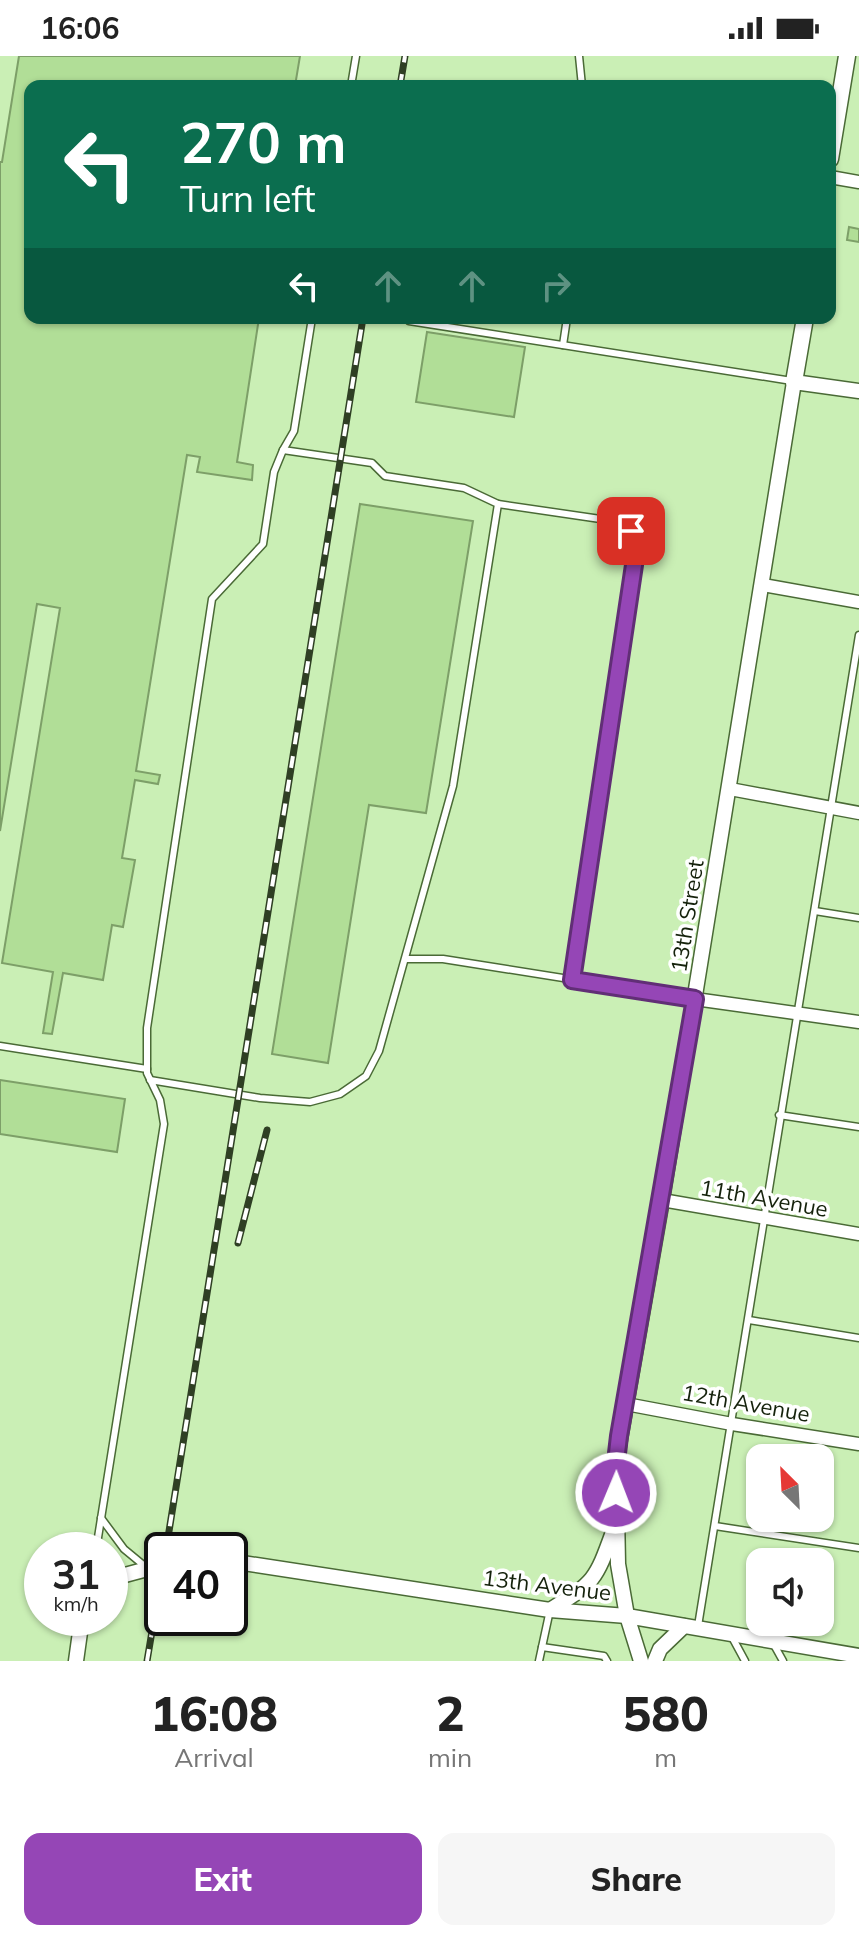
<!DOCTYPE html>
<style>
:root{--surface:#fff;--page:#f6f6f6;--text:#222;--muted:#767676;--accent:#9546b6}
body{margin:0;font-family:Mulish,sans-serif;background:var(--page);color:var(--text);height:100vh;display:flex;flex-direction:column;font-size:30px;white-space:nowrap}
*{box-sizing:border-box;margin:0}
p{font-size:26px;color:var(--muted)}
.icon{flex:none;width:44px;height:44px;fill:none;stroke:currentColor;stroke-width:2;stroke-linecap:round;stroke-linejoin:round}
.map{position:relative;height:1605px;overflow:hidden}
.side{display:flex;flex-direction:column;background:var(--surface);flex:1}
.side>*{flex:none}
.banner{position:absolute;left:24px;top:24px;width:812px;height:244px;border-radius:16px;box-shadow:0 2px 6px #0004;background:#0b6e4f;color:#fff;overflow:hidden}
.needle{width:52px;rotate:336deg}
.buttons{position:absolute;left:746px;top:1388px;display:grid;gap:16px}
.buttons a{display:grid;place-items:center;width:88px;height:88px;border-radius:16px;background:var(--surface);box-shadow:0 2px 6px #0004;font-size:40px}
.speed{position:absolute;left:24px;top:1476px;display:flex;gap:16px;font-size:40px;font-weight:700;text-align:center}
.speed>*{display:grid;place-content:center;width:104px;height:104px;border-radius:50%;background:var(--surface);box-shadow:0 2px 6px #0004;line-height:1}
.speed small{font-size:20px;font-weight:400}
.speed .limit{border:4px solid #111;border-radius:12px;background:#fff;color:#111}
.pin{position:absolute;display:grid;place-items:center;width:68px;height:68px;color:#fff;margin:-34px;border-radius:16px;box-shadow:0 4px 12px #0006}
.me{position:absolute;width:88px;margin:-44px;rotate:1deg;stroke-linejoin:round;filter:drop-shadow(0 0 6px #0008)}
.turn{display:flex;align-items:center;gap:28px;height:168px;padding:0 24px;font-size:36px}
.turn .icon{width:104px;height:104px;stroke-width:2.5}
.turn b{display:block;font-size:56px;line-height:68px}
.lanes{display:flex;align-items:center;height:76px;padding:0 24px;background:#0003;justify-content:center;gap:40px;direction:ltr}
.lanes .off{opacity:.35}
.eta{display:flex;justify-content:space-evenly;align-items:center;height:136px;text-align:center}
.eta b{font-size:48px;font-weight:800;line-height:56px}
.cta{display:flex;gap:16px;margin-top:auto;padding:16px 24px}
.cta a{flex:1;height:92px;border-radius:16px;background:var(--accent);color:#fff;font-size:32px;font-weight:800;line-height:92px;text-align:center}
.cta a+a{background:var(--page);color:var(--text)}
.status{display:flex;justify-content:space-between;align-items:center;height:56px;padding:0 40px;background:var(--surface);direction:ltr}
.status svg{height:22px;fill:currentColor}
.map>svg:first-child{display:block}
.building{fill:#b1de97;stroke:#7d9f68;stroke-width:2}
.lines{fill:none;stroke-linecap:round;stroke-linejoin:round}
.service-casing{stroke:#4a6a36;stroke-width:9}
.minor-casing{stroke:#4a6a36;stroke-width:15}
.tertiary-casing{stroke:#4a6a36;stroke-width:17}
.secondary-casing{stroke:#4a6a36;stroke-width:19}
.service{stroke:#fff;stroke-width:6}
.minor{stroke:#fff;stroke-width:12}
.tertiary{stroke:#fff;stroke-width:14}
.secondary{stroke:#fff;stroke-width:16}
.rail-casing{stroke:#2f3f24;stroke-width:7}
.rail{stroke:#fff;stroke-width:4;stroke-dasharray:12;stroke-linecap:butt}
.route-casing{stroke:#612e76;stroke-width:20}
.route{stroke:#9546b6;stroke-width:14}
.labels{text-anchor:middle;stroke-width:7;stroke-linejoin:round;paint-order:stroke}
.street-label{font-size:22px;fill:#15220c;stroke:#fff}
</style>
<div class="status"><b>16:06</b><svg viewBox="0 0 49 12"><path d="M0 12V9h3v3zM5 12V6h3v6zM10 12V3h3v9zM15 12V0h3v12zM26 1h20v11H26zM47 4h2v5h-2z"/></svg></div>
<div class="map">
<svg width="859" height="1605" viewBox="0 0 859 1605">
<rect width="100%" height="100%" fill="#caefb5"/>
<!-- building -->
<g class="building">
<polygon points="19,0 300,0 295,30 30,30 30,262 259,262 237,406 253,409 252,424 197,416 200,401 187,399 136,715 160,719 158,728 135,724 122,802 135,804 123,871 112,869 103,924 63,917 52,978 43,977 53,916 2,907 60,552 37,548 0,775 0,106 2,106"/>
<polygon points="849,171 859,173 859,186 847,184"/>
<polygon points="427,276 525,291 514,361 416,346"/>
<polygon points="360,448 473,465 426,757 369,749 328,1007 272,998"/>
<polygon points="0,1024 125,1043 117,1096 0,1078"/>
</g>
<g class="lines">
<defs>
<g id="service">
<polyline points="579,0 582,30"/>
<polyline points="351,30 356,0"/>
<polyline points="409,265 792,325"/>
<polyline points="563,289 567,262"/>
<path d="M498,448l116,17c23,6 21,24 20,44l-62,415"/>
<polyline points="815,855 859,862"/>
<polyline points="406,903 443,903 695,943"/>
<polyline points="0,990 147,1013"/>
<polyline points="150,1024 260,1042 310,1046 340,1038 366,1020 379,995 453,730 498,448 464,432 385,420 372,407 283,394"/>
<polyline points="779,1059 859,1071"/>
<polyline points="749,1264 859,1282"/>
<polyline points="101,1462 124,1493 147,1512"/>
<polyline points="715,1470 859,1492"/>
<polyline points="96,1494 164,1068 160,1044 147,1017 147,972 212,543 263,488 274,416 283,394 294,375 312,262"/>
<polyline points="698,1570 859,579"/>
<polyline points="732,1581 745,1605"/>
<polyline points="773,1587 783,1605"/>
<polyline points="542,1591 604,1600 607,1605"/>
<polyline points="539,1605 550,1554"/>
</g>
<g id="minor">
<polyline points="830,121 859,126"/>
<polyline points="763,529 859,546"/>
<polyline points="730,733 859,757"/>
<polyline points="695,943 859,966"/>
<polyline points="662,1144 859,1178"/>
<polyline points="626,1348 732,1368 859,1388"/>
</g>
<g id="tertiary">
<polyline points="230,1505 550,1554 627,1560 859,1600"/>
<polyline points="110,1523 162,1509"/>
<path d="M550,1554c44,-28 45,-28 63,-78"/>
<polyline points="76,1605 82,1562"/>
<polyline points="641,1605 627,1560 618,1508 616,1406 662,1144 794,326 859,335"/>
<polyline points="655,1605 660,1593 684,1570"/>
</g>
<g id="secondary">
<polyline points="830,103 847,0"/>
<polyline points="794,326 805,262"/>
</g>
</defs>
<!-- service casing -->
<use href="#service" class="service-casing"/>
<!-- minor casing -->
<use href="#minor" class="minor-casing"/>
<!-- tertiary casing -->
<use href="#tertiary" class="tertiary-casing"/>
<!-- secondary casing -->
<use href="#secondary" class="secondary-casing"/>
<!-- service -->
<use href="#service" class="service"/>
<!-- minor -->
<use href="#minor" class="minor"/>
<!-- tertiary -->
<use href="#tertiary" class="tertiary"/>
<!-- secondary -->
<use href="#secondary" class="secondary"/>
<defs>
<g id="rail">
<polyline points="400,30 405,0"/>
<polyline points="238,1187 267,1074"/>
<polyline points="166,1494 363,262"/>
<polyline points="147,1605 162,1516"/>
</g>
</defs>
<!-- rail casing -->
<use href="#rail" class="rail-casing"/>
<!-- rail -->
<use href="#rail" class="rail"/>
</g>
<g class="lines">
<defs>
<polyline id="route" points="616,1437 616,1406 619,1380 695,943 572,924 634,509 635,483 631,475"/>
</defs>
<!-- route casing -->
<use href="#route" class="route-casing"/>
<!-- route -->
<use href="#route" class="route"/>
</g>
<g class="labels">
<!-- street labels -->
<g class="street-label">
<text transform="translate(687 860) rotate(-81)" y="8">13th Street</text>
<text transform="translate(764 1142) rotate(10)" y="8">11th Avenue</text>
<text transform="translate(746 1347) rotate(10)" y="8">12th Avenue</text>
<text transform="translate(547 1529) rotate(7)" y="8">13th Avenue</text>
</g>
</g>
</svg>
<div class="buttons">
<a><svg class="needle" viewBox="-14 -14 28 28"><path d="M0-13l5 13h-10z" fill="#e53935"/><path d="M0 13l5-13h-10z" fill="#767676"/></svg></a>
<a><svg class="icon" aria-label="sound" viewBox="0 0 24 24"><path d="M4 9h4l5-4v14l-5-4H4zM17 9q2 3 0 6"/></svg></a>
</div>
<div class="speed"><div>31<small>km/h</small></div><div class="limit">40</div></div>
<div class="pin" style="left:631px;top:475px;background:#d93025"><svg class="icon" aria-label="arrive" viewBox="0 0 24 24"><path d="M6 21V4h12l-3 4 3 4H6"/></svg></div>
<svg class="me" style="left:616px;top:1437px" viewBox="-20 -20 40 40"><circle r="17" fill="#9546b6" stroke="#fff" stroke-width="3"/><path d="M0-11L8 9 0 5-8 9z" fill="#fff"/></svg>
<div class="banner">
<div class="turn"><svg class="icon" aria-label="left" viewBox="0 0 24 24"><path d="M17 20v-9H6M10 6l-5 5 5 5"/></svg><div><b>270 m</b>Turn left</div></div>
<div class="lanes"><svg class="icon" aria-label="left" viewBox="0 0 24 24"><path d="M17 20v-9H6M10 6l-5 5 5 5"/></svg><svg class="icon off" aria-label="ahead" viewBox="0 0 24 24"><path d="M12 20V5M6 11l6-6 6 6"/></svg><svg class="icon off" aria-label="ahead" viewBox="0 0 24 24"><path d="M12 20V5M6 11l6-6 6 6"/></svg><svg class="icon off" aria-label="right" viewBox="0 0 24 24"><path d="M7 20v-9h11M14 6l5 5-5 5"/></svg></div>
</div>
</div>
<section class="side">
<div class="eta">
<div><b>16:08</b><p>Arrival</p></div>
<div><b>2</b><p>min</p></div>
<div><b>580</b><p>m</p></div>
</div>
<div class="cta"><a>Exit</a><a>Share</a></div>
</section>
